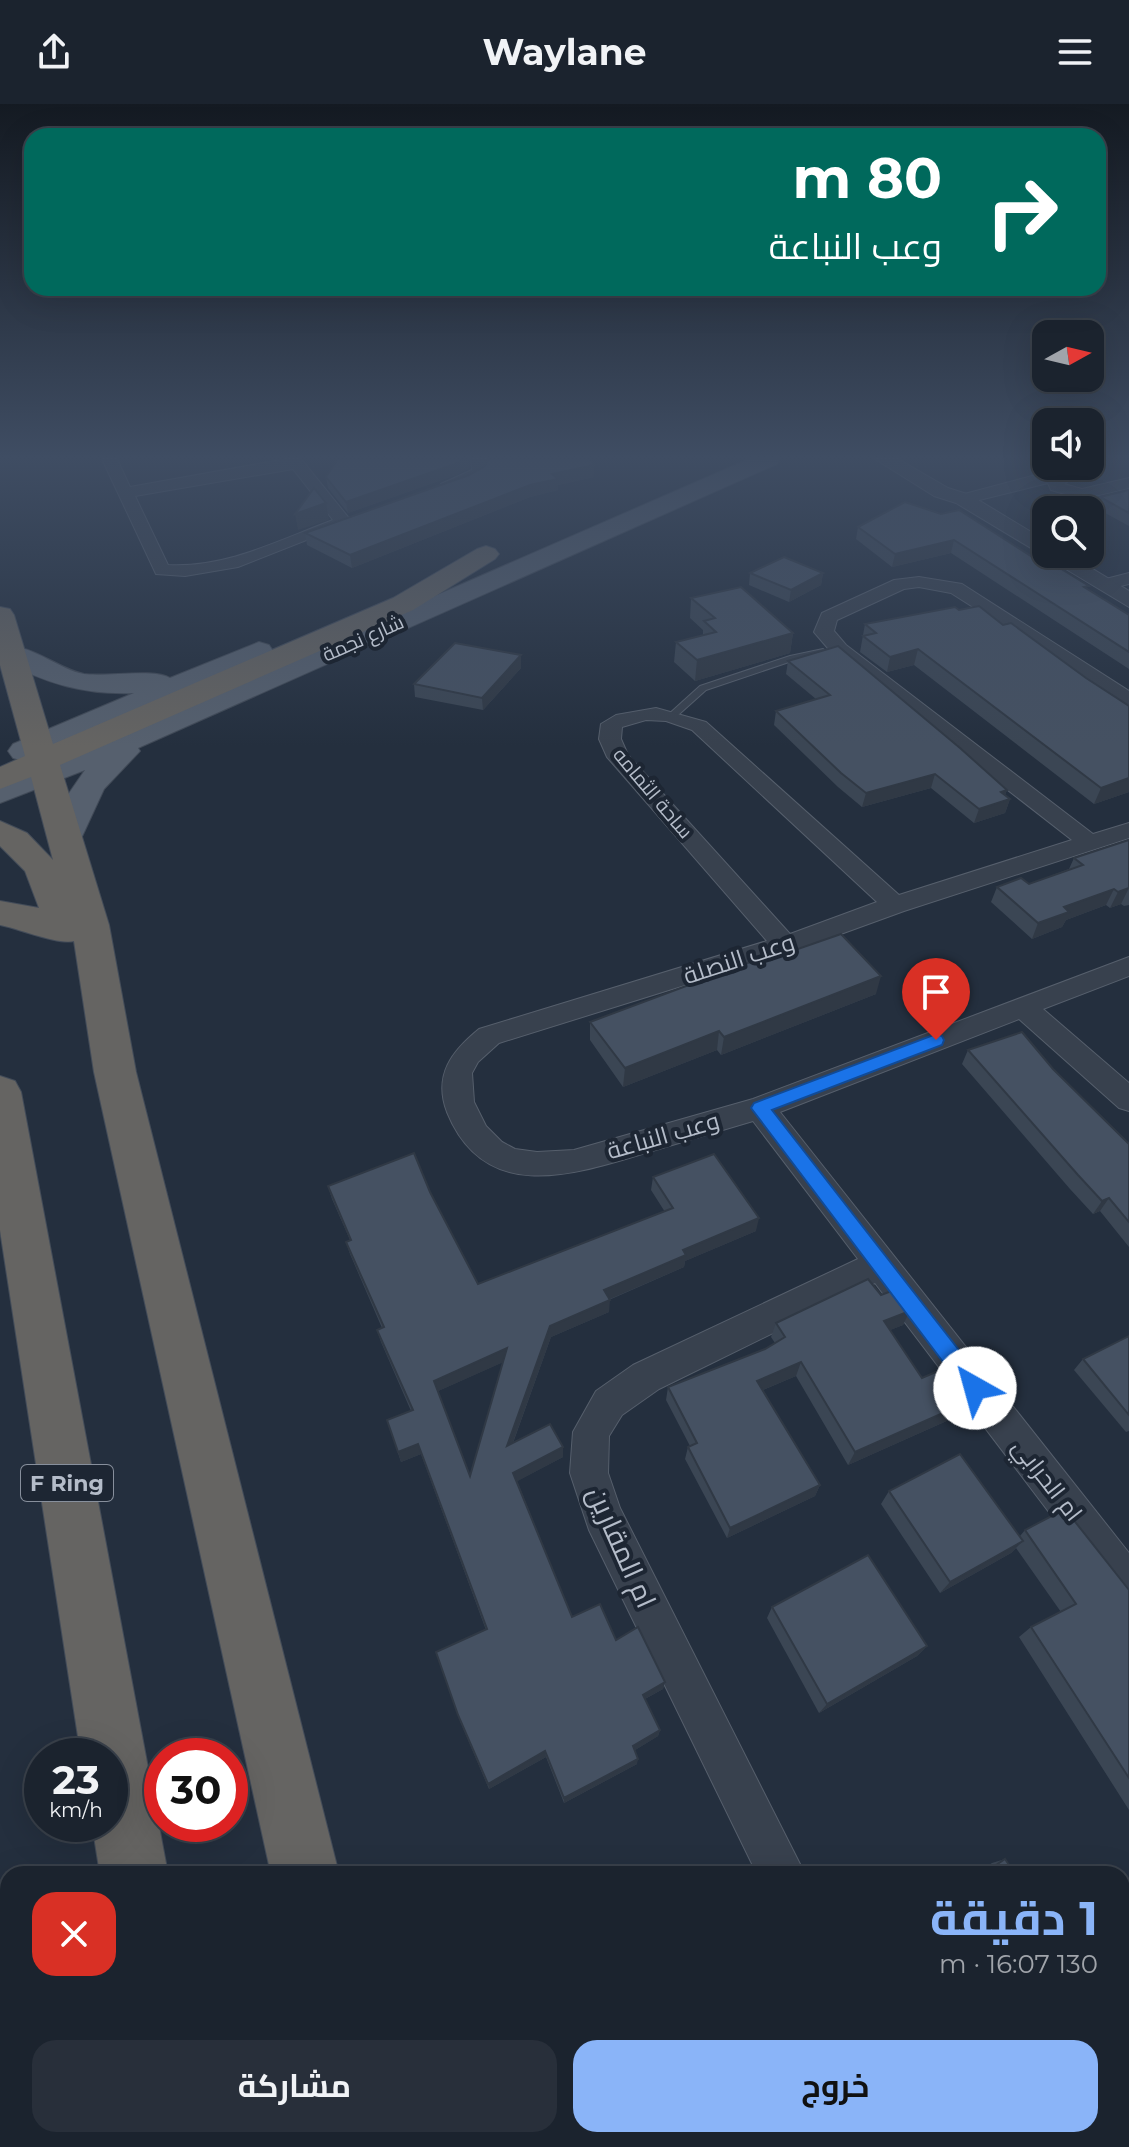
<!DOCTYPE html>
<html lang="ar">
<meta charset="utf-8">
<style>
:root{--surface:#1b232e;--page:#282f3a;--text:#f1f3f6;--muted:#a0a4aa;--line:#39404a;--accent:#8ab4f8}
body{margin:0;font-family:Montserrat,Cairo,sans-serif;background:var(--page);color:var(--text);direction:rtl;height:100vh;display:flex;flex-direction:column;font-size:30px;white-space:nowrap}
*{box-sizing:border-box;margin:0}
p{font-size:26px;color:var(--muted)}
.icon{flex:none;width:44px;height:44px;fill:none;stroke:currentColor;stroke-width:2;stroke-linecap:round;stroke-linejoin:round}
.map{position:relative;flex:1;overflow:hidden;direction:ltr}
.details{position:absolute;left:0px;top:1762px;width:1130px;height:282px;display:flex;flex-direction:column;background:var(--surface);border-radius:24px 24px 0 0;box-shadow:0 8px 32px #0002,0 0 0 2px var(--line);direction:rtl}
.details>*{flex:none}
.banner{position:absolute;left:24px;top:24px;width:1082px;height:168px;border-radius:24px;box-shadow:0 8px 32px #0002,0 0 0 2px var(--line);direction:rtl;background:#00695c;color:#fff;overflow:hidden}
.needle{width:52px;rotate:82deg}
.fabs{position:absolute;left:1032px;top:216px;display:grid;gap:16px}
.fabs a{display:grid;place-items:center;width:72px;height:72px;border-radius:16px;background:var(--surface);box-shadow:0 8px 32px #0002,0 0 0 2px var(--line);font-size:40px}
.speed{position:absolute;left:24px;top:1634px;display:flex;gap:16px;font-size:40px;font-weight:700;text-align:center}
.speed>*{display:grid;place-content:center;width:104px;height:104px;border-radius:50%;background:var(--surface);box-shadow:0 8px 32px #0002,0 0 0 2px var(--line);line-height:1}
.speed small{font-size:20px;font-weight:400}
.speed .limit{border:12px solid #d22;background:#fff;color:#111}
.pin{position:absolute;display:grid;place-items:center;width:68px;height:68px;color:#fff;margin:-82px -34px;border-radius:50% 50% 50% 0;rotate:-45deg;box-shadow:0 0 8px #0007}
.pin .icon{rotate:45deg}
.me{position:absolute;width:88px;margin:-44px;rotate:322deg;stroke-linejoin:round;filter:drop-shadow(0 0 6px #0008)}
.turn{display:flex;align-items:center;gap:28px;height:168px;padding:0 32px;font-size:36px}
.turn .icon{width:104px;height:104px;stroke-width:2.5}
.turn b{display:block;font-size:56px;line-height:68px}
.round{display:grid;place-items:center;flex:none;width:84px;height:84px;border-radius:24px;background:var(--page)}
.head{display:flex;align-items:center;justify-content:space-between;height:136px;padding:0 32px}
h1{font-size:48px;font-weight:700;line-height:60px;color:var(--accent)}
.action{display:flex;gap:16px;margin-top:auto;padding:16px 32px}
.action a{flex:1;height:92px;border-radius:24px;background:var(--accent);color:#111;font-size:32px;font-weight:700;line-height:92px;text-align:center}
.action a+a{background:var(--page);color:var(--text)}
header{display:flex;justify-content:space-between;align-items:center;height:104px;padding:0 32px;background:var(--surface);font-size:36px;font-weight:700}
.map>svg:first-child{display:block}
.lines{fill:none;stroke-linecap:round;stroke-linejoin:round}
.service-casing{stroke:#565f6c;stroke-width:2}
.minor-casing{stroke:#565f6c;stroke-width:2}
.tertiary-casing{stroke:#565f6c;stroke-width:2}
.primary-casing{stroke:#414a57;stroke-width:2}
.trunk-casing{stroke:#434c59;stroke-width:2}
.service{fill:#38414e;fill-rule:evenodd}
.minor{fill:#38414e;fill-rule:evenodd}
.tertiary{fill:#38414e;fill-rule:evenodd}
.primary{fill:#56606e;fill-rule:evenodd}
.trunk{fill:#656462;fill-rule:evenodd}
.wall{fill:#3b4654;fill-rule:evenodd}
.shaded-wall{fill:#303945}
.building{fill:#455162;stroke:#303945;stroke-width:2;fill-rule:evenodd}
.route{fill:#1a73e8;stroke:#114b97;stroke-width:2}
.labels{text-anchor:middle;stroke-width:8;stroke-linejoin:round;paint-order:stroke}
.far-street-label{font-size:20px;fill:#b4bcc9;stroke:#1d2633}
.shield{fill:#1d2633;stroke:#878f9c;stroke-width:2}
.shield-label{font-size:22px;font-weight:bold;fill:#b4bcc9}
.street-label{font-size:24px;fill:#b4bcc9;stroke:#1d2633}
.near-street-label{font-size:28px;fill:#b4bcc9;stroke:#1d2633}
</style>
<header><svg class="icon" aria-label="menu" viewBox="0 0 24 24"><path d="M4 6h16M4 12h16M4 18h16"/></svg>Waylane<svg class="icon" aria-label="share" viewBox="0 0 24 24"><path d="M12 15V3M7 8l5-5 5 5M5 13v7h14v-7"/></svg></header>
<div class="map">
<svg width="1129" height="2043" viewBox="0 0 1129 2043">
<rect width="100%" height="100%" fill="#242f3e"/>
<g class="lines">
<defs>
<polygon id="service" points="823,545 828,548 826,550 795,556 706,586 677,612 669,610 700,582 790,552"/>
<g id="minor">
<path d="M102,355h15l13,28 156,-28h15l51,63 -114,45 -53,9 -29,-2zM293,365l40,51c-54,20 -106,48 -165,45l-33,-69z"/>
<polygon points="471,355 487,355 484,371 453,386 441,386 441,380 472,366"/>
<polygon points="1070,362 1090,362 1064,380 1082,385 1129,374 1129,384 1082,395 1051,386 1048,379 963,400 955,395 957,392"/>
<polygon points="1129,469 1129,480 1104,486 1095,481 1098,477"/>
<path d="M919,473l43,7 167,107v15l-178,-113 -32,-6 -15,2 -67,31 -3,11 12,14 247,189 36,-11v15l-225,73 -110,40 -295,92 -21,19 -6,11 2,29 12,24 16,16 13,7 22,3 37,-2 179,-51 376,-142v19l-86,33 86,74v28l-10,-3 -100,-89 -239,93 349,441v52l-14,-6 -240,-316 -216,106 -37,26 -13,21 -1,37 12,35 185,366h-48l-168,-344 -19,-57 3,-41 23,-41 37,-26 225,-106 -105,-138c-37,11 -74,22 -111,33 -72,22 -158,49 -195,-42 -14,-37 5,-61 32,-83l288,-88 -160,-184 -8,-18 2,-15 15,-9 40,-7 50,14 193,173 173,-55 -240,-187 -18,-21 8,-19 72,-33zM646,616l20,1 26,9 185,172 -87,32 -162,-179 -7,-16 1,-12z"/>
<polygon points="890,2036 942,2036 945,2043 893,2043"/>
</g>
<polygon id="tertiary" points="875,355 898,355 948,384 970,391 1046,437 1046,450 1068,450 1129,487 1129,503 956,399 934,392"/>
<g id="primary">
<polygon points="749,355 780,355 777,360 138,644 140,647 104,685 79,739 67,743 55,739 50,732 65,695 85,666 0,699 0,677 141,620"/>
<path d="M259,538l10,3 4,6 -4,6 -234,101 -11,3 -11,-3 -5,-7 5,-7 121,-51c-48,2 -89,-9 -131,-33l-3,-8 3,-4c26,-7 54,21 81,26 23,3 70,-6 86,4z"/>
</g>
<g id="trunk">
<path d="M486,442l9,3 4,5 -4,5 -82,51 -353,155 49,160 27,147 203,802h-68l-177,-802 -20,-131c-16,4 -54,-12 -74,-16v-24l39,7 -14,-37 -25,-25v-25l27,12 26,27 -22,-83 -31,12v-22l25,-11 -25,-91v-58l10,2 4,6 39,129 340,-146 84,-49z"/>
<polygon points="0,972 15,977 21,988 168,1770 100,1770 92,1720 110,1720 110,1652 81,1652 0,1126"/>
<polygon points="141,2036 219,2036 220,2043 142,2043"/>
<polygon points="329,2036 407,2036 409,2043 331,2043"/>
</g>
</defs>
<!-- service casing -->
<use href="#service" class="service-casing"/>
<!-- minor casing -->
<use href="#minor" class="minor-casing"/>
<!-- tertiary casing -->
<use href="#tertiary" class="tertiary-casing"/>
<!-- primary casing -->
<use href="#primary" class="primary-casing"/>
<!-- trunk casing -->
<use href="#trunk" class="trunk-casing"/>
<!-- service -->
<use href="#service" class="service"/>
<!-- minor -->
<use href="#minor" class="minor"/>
<!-- tertiary -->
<use href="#tertiary" class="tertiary"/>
<!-- primary -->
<use href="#primary" class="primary"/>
<!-- trunk -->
<use href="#trunk" class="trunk"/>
</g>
<!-- wall -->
<g class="wall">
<polygon points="338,355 469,355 469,364 456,371 348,409 328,384 326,373"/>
<polygon points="485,362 594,373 558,381 558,386 530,393 352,464 307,441 305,429 469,371"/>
<polygon points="1129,386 1129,422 1096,404 1100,393"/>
<polygon points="905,398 1051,465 1088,485 1129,511 1129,565 951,449 892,463 856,435 858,423"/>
<polygon points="750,469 823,469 821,481 789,498 749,481"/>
<polygon points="691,494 793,529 790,549 695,577 674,558 676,538 703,532 703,526 690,514"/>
<polygon points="955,503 1129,688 1094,700 914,561 887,568 860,548 865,520"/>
<polygon points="521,551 521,564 483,606 415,593 414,580"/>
<polygon points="788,557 1007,686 1005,691 1010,695 1005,709 974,719 931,684 862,703 838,683 774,621 776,607 816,595 786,570"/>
<polygon points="1129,736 1129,801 1124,802 1121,800 1110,804 1106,801 1066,816 1062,823 1032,835 991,798 997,783 1029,780 1069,765 1074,754"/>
<polygon points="755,860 876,890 721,951 717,946 623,983 590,936 590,918"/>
<polygon points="968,946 1053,965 1129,1040 1129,1143 1100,1107 1093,1110 1070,1085 962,960"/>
<path d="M653,1073l103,54 -71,30 -1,6 -75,33v12l-58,25 -38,106 50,4v10l-46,24 55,136 44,23 49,42 -2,7 -18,10 15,31 -2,6 -23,14 2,14 -73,39 -18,-46 -57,32 -29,-68 26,-91 -65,-176 -20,8 -14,-42 24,-9 -30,-69 -4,-12 5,-2 -32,-74 -4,-12 4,-2 -18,-41 -4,-13 102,6 48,92 187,-72 -14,-22zM503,1258l-33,114 -32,-85z"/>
<polygon points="881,1191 910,1207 903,1221 890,1226 922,1274 977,1294 969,1307 848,1361 796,1272 763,1286 820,1381 815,1392 727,1434 685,1355 688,1343 690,1342 666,1296 668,1283 765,1245 775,1239 771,1233 776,1219"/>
<polygon points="1129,1232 1129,1327 1126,1328 1074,1266 1083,1255"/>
<polygon points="889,1387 1020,1432 1025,1426 1129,1486 1129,1706 1019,1533 1031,1523 1061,1508 1016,1444 1011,1449 940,1489 881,1400"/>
<polygon points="772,1503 927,1542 917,1552 819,1609 767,1514"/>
<polygon points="1005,1755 1015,1770 976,1770 992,1759"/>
<polygon points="1122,1941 1125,1941 1129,2043 1021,2043 1017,2036 1122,2036"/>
</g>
<!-- shaded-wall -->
<g class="shaded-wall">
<polygon points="463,355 469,355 469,364 456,371 348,409 346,398"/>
<polygon points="594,361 594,373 558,381 558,386 530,393 352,464 350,451 552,370"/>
<polygon points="326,399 329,416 298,426 295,410"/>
<polygon points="954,436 951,449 892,463 895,450"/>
<polygon points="823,469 821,481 789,498 791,486"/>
<polygon points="793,529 790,549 695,577 697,556"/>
<polygon points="918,545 914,561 887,568 890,553"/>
<polygon points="521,551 521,564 483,606 482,594"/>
<polygon points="935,670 931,684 862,703 866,689"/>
<polygon points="1129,674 1129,688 1094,700 1101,684"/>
<polygon points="1007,686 1002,697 1010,695 1005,709 974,719 979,705 1001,688"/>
<polygon points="1129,784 1121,800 1110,804 1118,788"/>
<polygon points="1114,785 1106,801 1066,816 1062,823 1032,835 1038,819 1064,803"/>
<polygon points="881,872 876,890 721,951 724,933"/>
<polygon points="719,927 717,946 623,983 625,964"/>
<polygon points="1109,1094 1100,1107 1093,1110 1102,1097"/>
<polygon points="759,1114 756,1127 685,1157 684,1163 603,1198 604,1186 683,1146"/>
<polygon points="610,1196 609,1208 551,1233 508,1352 507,1342 550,1222"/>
<polygon points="910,1207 903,1221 878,1231 884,1217"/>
<polygon points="507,1244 508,1256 436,1288 434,1277"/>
<polygon points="801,1258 796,1272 753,1290 757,1277"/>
<polygon points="977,1294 969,1307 848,1361 855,1348"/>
<polygon points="418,1340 421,1350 401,1358 398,1348"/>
<polygon points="563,1343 563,1353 514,1379 513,1369"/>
<polygon points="820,1381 815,1392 727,1434 730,1424"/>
<polygon points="1023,1437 1011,1449 940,1489 950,1478"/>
<polygon points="927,1542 917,1552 819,1609 827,1600"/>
<polygon points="665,1578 663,1585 641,1597 643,1591"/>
<polygon points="660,1626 658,1632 632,1648 633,1642"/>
<polygon points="545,1647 546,1653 489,1685 488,1680"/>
<polygon points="638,1655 637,1660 564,1699 564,1694"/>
</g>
<!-- building -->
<g class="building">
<polygon points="338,355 463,355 455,360 346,398 326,373"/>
<polygon points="488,355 590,355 594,361 552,370 558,375 530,381 350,451 305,429 469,371 485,362"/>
<polygon points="314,384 326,399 295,410"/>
<polygon points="1129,386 1129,409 1100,393"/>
<polygon points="905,398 941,410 959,406 1051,465 1058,463 1089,482 1084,483 1129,511 1129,548 954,436 895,450 858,423"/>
<polygon points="784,453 823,469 791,486 750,469"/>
<polygon points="741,483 793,529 697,556 676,538 716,528 704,517 715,514 691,494"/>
<polygon points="979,502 1003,521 1011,519 1086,574 1129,602 1129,674 1101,684 918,545 890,553 863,532 876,529 865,520 955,503 959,506"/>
<polygon points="455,539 521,551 482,594 414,580"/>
<polygon points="838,542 960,644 1007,686 1001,688 1010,695 979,705 935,670 866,689 841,669 776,607 830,591 788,557"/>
<polygon points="1129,736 1129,784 1118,788 1114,785 1064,803 1069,808 1038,819 997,783 1021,774 1029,780 1083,761 1074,754"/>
<polygon points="841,830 881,872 724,933 719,927 625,964 590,918 753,857 755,860"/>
<polygon points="1022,928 1053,965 1129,1040 1129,1118 1109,1094 1102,1097 1078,1071 968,946"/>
<path d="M414,1049l16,39 48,92 195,-76 -20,-31 61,-23 45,64 -76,32 3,5 -82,35 6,10 -60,26 -43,120 43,-22 13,23 -50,26 59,144 28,-13 16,36 22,-13 27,55 -22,13 17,35 -27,16 5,13 -74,39 -19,-47 -57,33 -30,-69 -22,-63 51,-23 -69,-185 -20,8 -11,-32 26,-10 -36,-80 7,-3 -38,-85 5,-2 -23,-54zM507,1244l-37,128 -36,-95z"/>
<polygon points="868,1175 881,1191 894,1186 910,1207 884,1217 922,1274 952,1261 977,1294 855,1348 801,1258 757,1277 820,1381 730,1424 688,1343 697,1339 668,1283 765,1245 785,1233 776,1219"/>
<polygon points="1129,1232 1129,1311 1083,1255"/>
<polygon points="960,1350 1023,1437 950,1478 889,1387"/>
<polygon points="1065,1405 1129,1486 1129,1674 1031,1523 1076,1500 1025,1426"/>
<polygon points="868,1451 927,1542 827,1600 772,1503"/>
<polygon points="1005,1755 1015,1770 983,1770"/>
<polygon points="1125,1941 1129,1948 1129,2043 1034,2043 1031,2036 1122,2036 1122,1943"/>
<polygon points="658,2036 809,2036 812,2043 661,2043"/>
</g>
<!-- sky -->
<linearGradient id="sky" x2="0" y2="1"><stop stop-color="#141a22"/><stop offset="0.55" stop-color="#3f4d63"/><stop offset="1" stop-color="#3f4d63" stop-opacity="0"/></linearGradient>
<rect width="1129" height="642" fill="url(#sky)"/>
<!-- route -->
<polygon class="route" points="936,930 942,932 944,936 942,941 772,1006 983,1277 986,1284 983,1291 975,1294 968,1291 751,1004 754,999"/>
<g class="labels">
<!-- far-street labels -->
<g class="far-street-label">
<text transform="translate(363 534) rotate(-24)" y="7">شارع نجمة</text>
<text transform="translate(653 689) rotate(50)" y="7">ساحة الثمامه</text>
</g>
<!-- shield labels -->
<rect class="shield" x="21" y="1361" width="92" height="36" rx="6"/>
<g class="shield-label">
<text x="67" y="1387">F Ring</text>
</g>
<!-- street labels -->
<g class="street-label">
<text transform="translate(739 855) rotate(-18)" y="8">وعب النصلة</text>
<text transform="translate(663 1032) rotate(-16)" y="8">وعب النباعة</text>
<text transform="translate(1047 1376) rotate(52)" y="8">ام الحرابي</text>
</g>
<!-- near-street labels -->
<g class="near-street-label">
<text transform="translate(622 1443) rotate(66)" y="10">ام المقارين</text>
</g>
</g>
</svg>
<div class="fabs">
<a><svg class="needle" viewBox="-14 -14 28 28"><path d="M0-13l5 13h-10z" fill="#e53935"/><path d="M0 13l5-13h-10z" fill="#a0a4aa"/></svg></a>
<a><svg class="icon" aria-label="sound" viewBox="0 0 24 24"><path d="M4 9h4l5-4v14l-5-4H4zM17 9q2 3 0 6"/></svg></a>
<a><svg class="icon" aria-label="search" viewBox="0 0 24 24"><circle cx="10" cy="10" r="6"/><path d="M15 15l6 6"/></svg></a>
</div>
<div class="speed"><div>23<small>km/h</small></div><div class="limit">30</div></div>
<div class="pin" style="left:936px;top:936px;background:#d93025"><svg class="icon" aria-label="arrive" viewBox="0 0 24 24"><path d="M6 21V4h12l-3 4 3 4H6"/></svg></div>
<svg class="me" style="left:975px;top:1284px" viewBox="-20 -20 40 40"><circle r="19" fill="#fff"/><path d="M0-13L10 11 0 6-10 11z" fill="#1a73e8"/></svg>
<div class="banner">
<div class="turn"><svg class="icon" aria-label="right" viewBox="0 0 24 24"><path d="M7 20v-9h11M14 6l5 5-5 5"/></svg><div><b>80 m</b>وعب النباعة</div></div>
</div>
<section class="details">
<div class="head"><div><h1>1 دقيقة</h1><p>130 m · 16:07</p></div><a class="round" style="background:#d93025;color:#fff"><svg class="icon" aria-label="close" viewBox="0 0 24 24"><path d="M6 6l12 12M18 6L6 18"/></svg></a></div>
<div class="action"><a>خروج</a><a>مشاركة</a></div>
</section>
</div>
